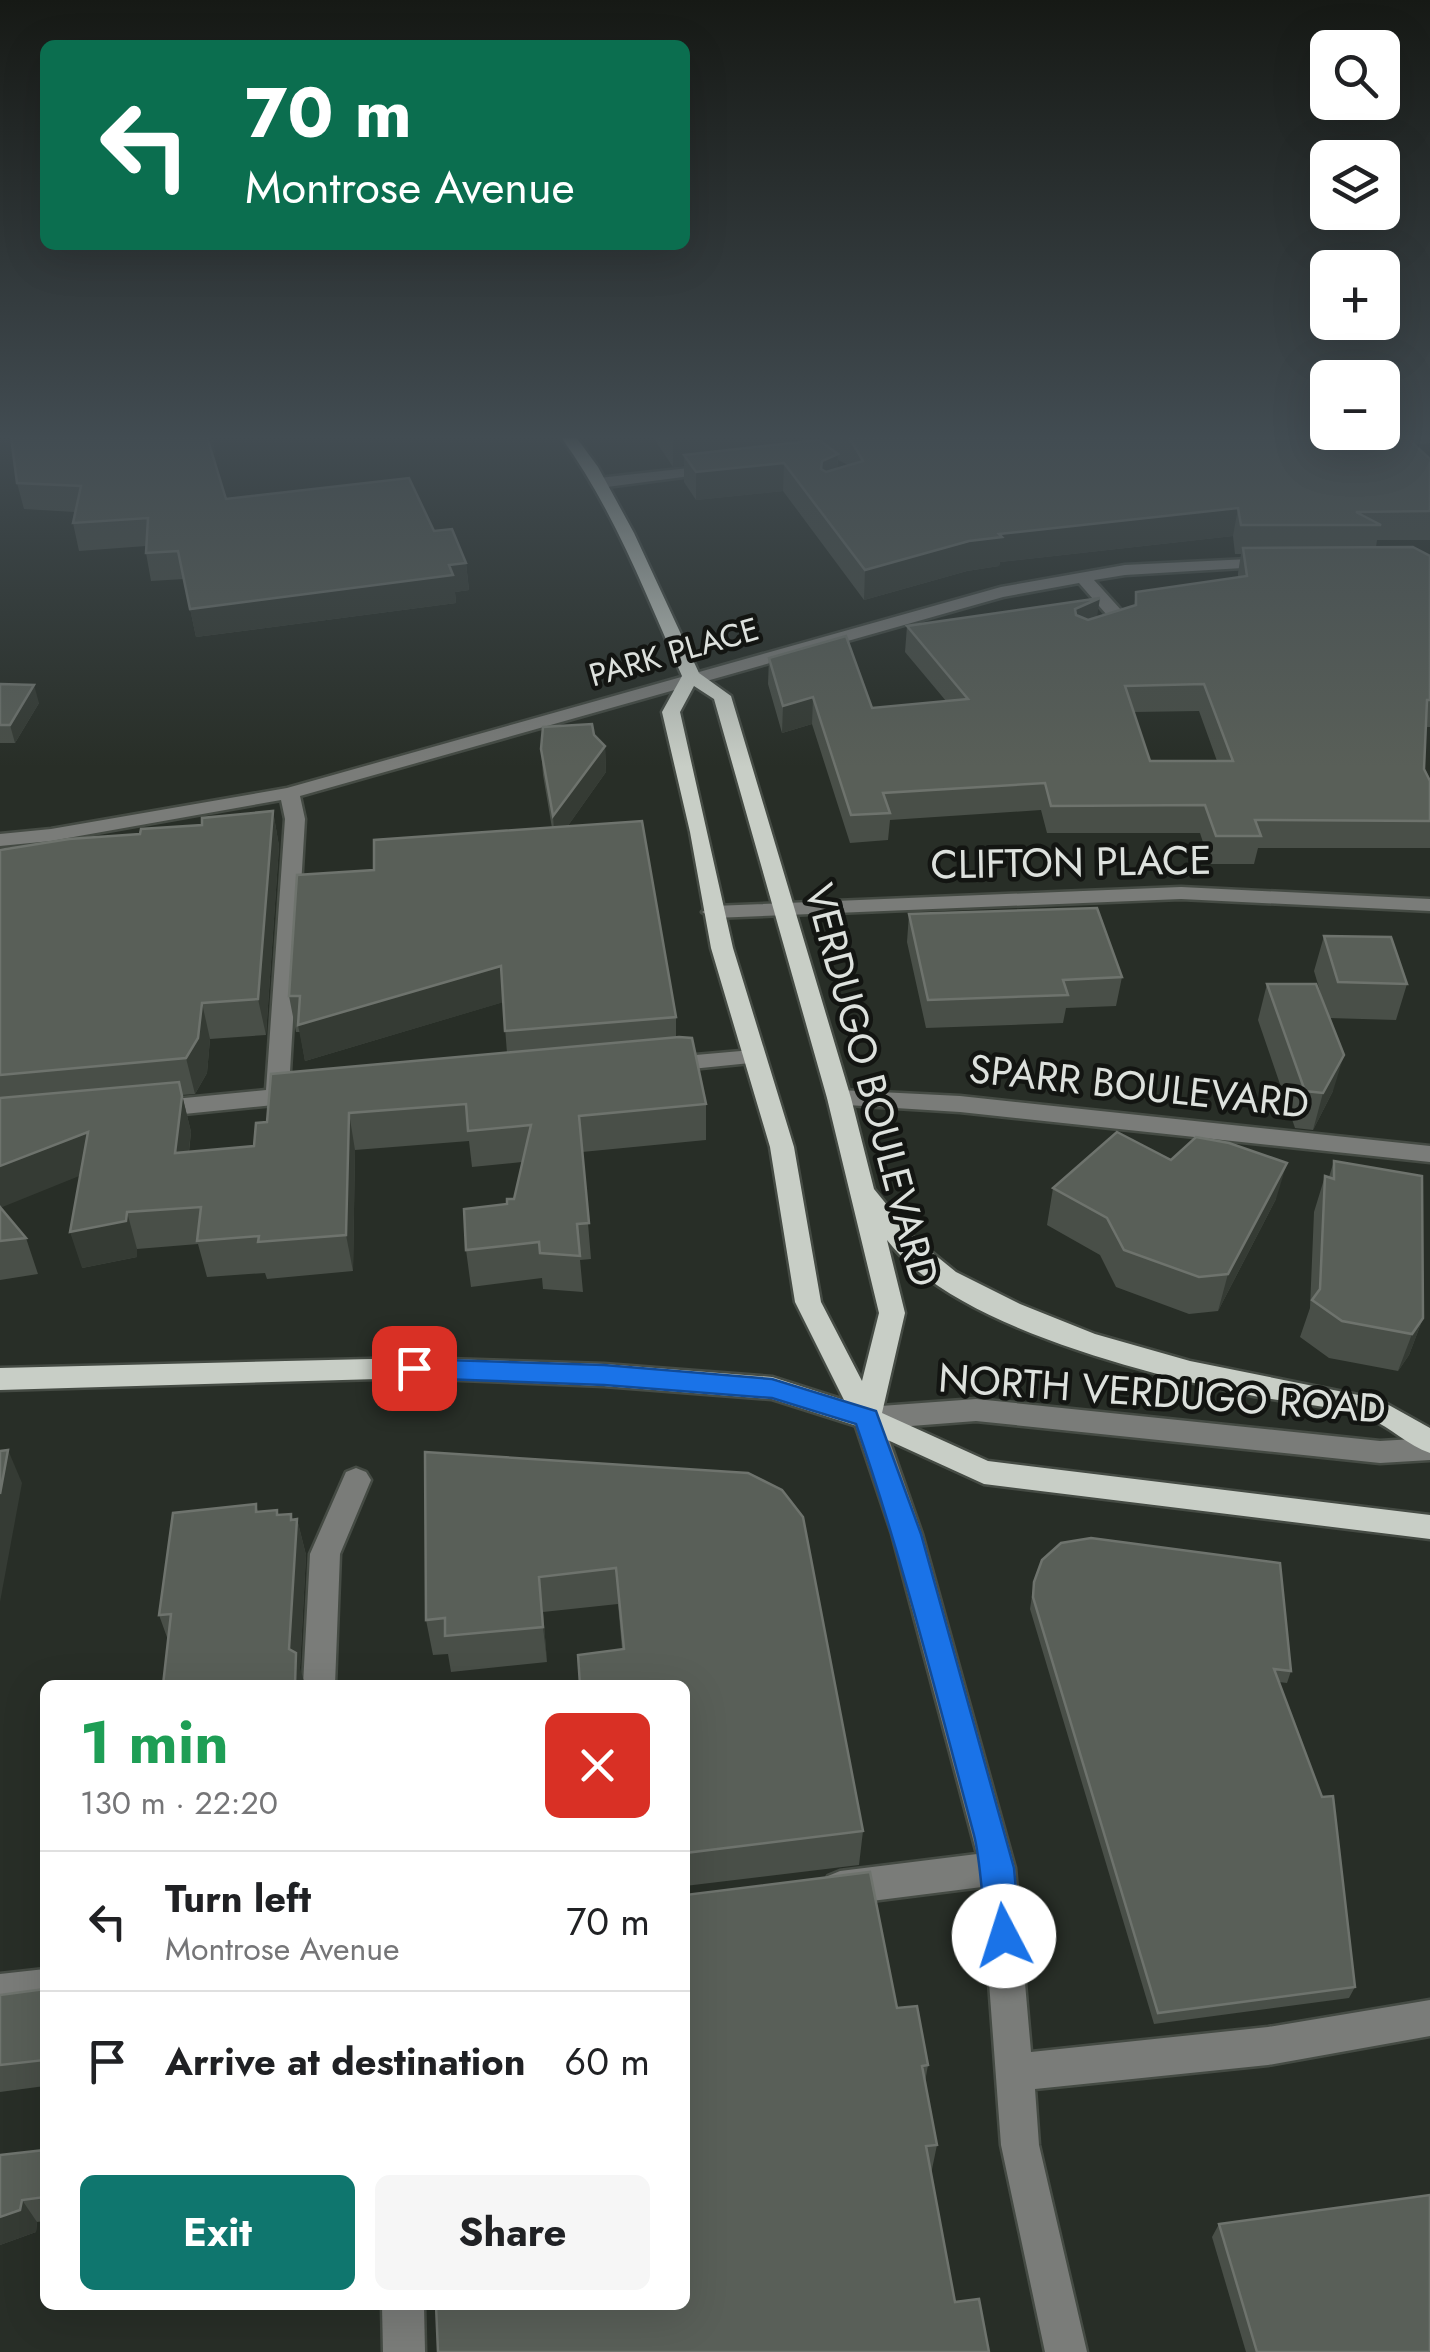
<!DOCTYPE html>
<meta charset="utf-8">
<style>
:root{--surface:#fff;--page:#f6f6f6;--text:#202124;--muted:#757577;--line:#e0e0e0;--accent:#0f766e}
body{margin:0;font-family:Jost,sans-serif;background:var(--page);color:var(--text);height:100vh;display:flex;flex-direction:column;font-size:38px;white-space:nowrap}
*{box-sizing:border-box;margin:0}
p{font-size:32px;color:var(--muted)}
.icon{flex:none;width:55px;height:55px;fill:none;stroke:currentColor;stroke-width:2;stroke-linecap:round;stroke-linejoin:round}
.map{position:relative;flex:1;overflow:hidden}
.details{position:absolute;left:40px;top:1680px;width:650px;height:630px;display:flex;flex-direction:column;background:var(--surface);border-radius:15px;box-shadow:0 10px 40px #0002}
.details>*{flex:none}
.hud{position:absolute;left:40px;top:40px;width:650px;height:210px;border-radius:15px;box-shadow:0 10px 40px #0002;background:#0b6e4f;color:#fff;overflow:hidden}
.controls{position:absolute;left:1310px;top:30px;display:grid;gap:20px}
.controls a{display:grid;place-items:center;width:90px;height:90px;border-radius:15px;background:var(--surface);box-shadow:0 10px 40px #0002;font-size:50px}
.pin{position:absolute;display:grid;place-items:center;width:85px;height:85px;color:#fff;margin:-42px;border-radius:20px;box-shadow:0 5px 15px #0006}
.me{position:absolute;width:110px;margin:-55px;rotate:355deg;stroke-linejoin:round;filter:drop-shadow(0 0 8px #0008)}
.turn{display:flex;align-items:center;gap:35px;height:210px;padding:0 40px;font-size:45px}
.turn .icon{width:130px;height:130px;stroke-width:2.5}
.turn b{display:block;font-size:70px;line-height:85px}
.round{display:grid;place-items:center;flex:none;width:105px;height:105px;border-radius:15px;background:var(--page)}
.head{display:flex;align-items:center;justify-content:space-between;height:170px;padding:0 40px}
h1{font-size:60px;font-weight:700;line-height:75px;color:#1e9e55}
.cta{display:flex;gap:20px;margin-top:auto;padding:20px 40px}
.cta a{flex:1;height:115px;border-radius:15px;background:var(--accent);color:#fff;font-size:40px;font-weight:700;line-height:115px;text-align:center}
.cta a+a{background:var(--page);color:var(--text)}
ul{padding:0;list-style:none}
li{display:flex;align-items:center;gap:30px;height:140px;padding:0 40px;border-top:2px solid var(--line)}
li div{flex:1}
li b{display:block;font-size:38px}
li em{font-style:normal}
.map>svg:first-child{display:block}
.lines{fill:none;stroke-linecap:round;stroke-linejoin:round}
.minor-casing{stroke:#454b44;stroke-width:5}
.major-casing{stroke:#454b44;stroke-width:5}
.minor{fill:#7a7c79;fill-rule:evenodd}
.major{fill:#c8cec6;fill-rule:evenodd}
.wall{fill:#494f48;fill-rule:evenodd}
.shaded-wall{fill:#353b34}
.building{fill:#595f58;stroke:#6e736d;stroke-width:2.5;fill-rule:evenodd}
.route{fill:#1a73e8;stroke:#114b97;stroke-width:2.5}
.labels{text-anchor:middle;stroke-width:9;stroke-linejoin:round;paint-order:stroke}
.far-street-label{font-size:32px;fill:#dde1dd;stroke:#131512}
.street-label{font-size:40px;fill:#dde1dd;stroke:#131512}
</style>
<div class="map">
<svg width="1430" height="2352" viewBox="0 0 1430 2352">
<rect width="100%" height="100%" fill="#282e27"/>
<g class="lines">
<defs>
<g id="minor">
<polygon points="716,465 721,466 721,472 599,488 591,483 599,478"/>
<polygon points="1270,558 1278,563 1276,566 1125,575 1094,580 1131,621 1128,631 1107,637 1098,632 1113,622 1079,583 1003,597 300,796 305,819 289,1088 312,1089 316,1094 304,1102 154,1117 142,1109 154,1101 266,1090 285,819 281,800 51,841 0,846 0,834 51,829 287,788 1001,587 1125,565"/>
<polygon points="1181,887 1430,899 1430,911 1181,899 713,918 702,912 713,906"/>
<polygon points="752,1050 764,1057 760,1062 662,1072 650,1065 662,1058"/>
<polygon points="839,1090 960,1096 1430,1146 1430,1162 960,1112 831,1104 827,1098 831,1092"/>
<polygon points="976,1399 1380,1441 1430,1438 1430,1460 1380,1463 976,1421 885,1428 922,1534 1015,1868 1031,2052 1268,2027 1430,2000 1430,2036 1268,2065 1035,2089 1039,2145 1087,2352 1045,2352 1001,2145 982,1887 840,1905 828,1900 822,1888 828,1876 840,1871 977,1854 892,1534 853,1418 857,1410 867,1407"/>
<polygon points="356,1468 366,1472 371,1480 340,1554 335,1685 303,1685 310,1554 346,1472"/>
<polygon points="45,1969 45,2005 0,2010 0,1974"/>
<polygon points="382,2305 424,2305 425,2352 383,2352"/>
</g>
<path id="major" d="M561,437h15l22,30 36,66 65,140 32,23 120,402 23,91 39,48 43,35 64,32 75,30 95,27 188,38 52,29v25c-22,-7 -39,-26 -60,-34 -37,-14 -82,-16 -121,-24 -102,-21 -297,-69 -362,-155l18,73 -23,100 106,48 442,54v24l-446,-55 -127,-58 -85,-27 -168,-13 -191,-8 -413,12v-22l413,-10 191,6 168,13 72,23 -49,-98 -25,-155 -59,-199 -21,-116 -28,-120 20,-36c-36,-81 -68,-166 -121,-239zM694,686l20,13 113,399 52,215 -17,68 -41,-79 -27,-155 -61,-199 -53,-236z"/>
</defs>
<!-- minor casing -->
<use href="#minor" class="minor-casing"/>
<!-- major casing -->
<use href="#major" class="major-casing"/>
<!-- minor -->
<use href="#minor" class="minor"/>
<!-- major -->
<use href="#major" class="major"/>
</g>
<!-- wall -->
<g class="wall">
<polygon points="11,437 212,437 215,453 212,453 226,499 434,531 466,563 469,590 455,592 456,603 196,637 184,579 151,581 146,553 146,546 79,551 73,523 75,512 24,509 17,483"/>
<path d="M653,437h777v6l-15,2 15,14v81h-53l-1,7 54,9v171h-4l-2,42 6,12v67h-172l-4,16h-44l-10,-31h-153l-6,-23 -151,10 -2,20 -38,3 -38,-119 -30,9 -14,-49 1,-26 103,50 74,-7 -41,-49 2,-26 190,-9 37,-11 2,-14 102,-15v-4l3,-19h-6l-2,-18 -233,26 -1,4 -32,5 -103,29 -81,-109 -87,9 -12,-18v-17l-11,2zM838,460l10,5 -11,4zM1199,711l18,50h-67l-16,-49z"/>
<polygon points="0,684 39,703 15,743 0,743"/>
<polygon points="594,735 605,746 606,772 567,827 676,1017 676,1038 706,1104 706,1140 582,1152 591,1259 580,1260 583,1292 543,1289 542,1278 471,1287 466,1250 514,1199 522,1162 472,1167 469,1141 355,1150 353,1271 267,1279 265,1273 207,1277 198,1244 137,1249 137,1257 82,1268 80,1175 0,1207 26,1238 38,1274 0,1280 0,850 140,834 202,825 273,811 279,846 266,1035 210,1039 207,1073 195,1094 182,1095 191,1132 189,1152 254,1146 267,1122 507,1053 503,1002 305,1061 300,1032 296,1032 289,996 374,870 552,828 543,775 541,749"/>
<polygon points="909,914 1122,977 1116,1006 1066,1008 1063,1023 926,1028 907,942"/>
<polygon points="1324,936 1407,984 1396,1020 1329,1018 1333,1091 1313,1130 1295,1128 1258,1020 1267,984 1325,1008 1314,971"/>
<polygon points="1171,1160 1276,1199 1218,1311 1189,1314 1116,1287 1100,1255 1047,1225 1053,1188"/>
<polygon points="1334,1161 1423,1318 1409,1355 1398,1371 1329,1358 1300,1337 1310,1308 1314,1212 1325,1176 1329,1177"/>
<polygon points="748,1473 863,1831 859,1865 685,1886 685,1685 622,1649 618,1604 543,1612 547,1662 451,1672 448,1654 433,1655 426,1620"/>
<polygon points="256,1504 258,1512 293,1519 297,1519 306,1555 300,1668 168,1640 159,1615"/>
<polygon points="1034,1582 1291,1671 1287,1683 1279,1682 1322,1797 1355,1987 1349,1998 1154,2024 1030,1609"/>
<polygon points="45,1989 45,2086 0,2092 0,1995"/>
<polygon points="897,2008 928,2065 925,2082 937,2145 931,2174 955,2302 989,2352 436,2305"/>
<polygon points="45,2150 45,2221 37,2222 36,2232 0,2245 0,2155"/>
<polygon points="1219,2224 1430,2352 1246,2352 1212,2237"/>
</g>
<!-- shaded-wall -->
<g class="shaded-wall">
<polygon points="205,437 212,437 215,453 208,454"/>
<polygon points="688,437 822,437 822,451 684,455 684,465 673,467 673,439"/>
<polygon points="838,454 836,482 821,489 822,461"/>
<polygon points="784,463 783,491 696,500 696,472"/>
<polygon points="1238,508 1233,536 1000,562 999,566 967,571 864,600 865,570 999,534"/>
<polygon points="466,563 469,590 455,592 456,603 196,637 190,609"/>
<polygon points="1100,598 1096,623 1071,635 1075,609"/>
<polygon points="34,685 39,703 15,743 10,725"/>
<polygon points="813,697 812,724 782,733 783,706"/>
<polygon points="605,746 606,772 555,844 553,816"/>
<polygon points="273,811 279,846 266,1035 258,999"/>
<polygon points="501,966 504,1002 305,1061 298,1025"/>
<polygon points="202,1003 210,1039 207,1073 195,1094 186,1058"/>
<polygon points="1344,1055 1333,1091 1313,1130 1323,1093"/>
<polygon points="179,1082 191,1132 184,1189 175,1153"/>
<polygon points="349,1113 355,1150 353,1271 346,1235"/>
<polygon points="88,1132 99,1168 0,1208 0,1166"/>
<polygon points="1287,1163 1276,1199 1218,1311 1228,1274"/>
<polygon points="127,1212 137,1249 137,1257 82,1268 70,1232"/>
<polygon points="1423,1318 1409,1355 1398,1371 1412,1334"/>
<polygon points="8,1450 22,1483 0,1602 0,1494"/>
<polygon points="291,1514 296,1534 297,1519 306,1555 300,1668 305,1685 295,1685 289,1649"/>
<polygon points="539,1577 543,1612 547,1662 543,1627"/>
<polygon points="22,2200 37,2222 36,2232 0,2245 0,2217"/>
</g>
<!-- building -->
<g class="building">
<polygon points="11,437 207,437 226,499 409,478 434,531 452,529 466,563 449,565 453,575 190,609 178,551 146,553 148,518 73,523 81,486 17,483"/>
<polygon points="849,437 1406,437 1430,459 1430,511 1356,512 1381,525 1241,525 1238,508 999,534 1002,537 969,541 865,570 784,463 696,472 684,455 819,440 838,454 822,461 821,469 826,472 863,461"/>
<path d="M1413,547l17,9v144h-3l-3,69 6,12v40l-175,-1 6,16h-45l-11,-31 -154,1 -6,-23 -162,10 7,20 -39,2 -38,-118 -30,9 -14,-48 77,-22 26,72 96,-9 -61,-73 193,-28 -25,11 1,6 12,5 48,-15v-13l111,-16 -4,-28zM1204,684l29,77h-83l-25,-75z"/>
<polygon points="0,684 34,685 10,725 0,725"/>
<polygon points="592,724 594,735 605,746 553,816 541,749 543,727"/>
<polygon points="273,811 258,999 202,1003 198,1038 186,1058 0,1075 0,850 69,839 140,834 141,829 202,825 202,818"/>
<polygon points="642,821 676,1017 505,1031 501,966 298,1025 300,996 289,996 297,875 374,870 374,840"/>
<polygon points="1097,908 1122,977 1063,980 1068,995 928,1000 909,914"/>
<polygon points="1324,936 1391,937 1407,984 1338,982"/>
<polygon points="1267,984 1316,984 1344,1055 1323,1093 1305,1091"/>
<polygon points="679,1037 692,1038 706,1104 579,1116 589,1223 577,1224 580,1256 540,1253 539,1242 466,1250 464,1209 507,1204 507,1199 514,1199 531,1125 468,1131 466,1104 349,1113 346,1235 258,1242 259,1236 197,1241 201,1207 127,1212 126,1221 70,1232 88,1132 0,1166 0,1098 179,1082 182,1096 175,1153 254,1146 256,1123 267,1122 271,1074"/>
<polygon points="1117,1132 1171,1160 1196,1137 1229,1143 1287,1163 1228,1274 1199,1277 1124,1250 1107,1218 1053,1188"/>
<polygon points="1334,1161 1422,1176 1423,1318 1412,1334 1342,1321 1312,1300 1320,1289 1325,1176 1334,1179"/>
<polygon points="0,1207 26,1238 0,1241"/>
<polygon points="8,1450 0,1494 0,1451"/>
<polygon points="425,1452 748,1473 782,1490 803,1517 863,1831 685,1853 685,1685 580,1685 578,1655 624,1649 616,1568 539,1577 543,1627 445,1636 445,1618 426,1620"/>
<polygon points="256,1504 256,1512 277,1510 277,1515 291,1514 291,1520 297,1519 289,1649 296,1653 295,1685 163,1685 171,1614 159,1615 173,1513"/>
<polygon points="1091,1538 1280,1563 1291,1671 1274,1669 1322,1797 1333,1796 1355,1987 1158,2013 1033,1597 1034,1582 1042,1560 1061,1543"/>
<polygon points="870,1872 897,2008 917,2006 928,2065 922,2066 937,2145 926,2146 955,2302 979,2299 989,2352 438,2352 436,2305 685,2305 685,1895"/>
<polygon points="45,1989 45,2060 0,2065 0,1995"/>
<polygon points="45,2150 45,2197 22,2200 20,2210 0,2217 0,2155"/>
<polygon points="1430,2195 1430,2352 1257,2352 1219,2224"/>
</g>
<!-- sky -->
<linearGradient id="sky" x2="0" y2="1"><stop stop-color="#161915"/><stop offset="0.57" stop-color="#424c52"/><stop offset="1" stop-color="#424c52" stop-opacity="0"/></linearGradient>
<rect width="1430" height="767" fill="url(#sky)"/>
<!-- route -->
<path class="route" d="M414,1359l190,6 168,14 104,32 45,123 93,334 6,68 -4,12 -12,4 -12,-4c-11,-28 -9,-78 -18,-113 -37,-138 -71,-275 -118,-411l-84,-26 -168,-13 -190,-7 -9,-3 -4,-7 4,-7z"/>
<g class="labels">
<!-- far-street labels -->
<g class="far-street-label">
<text transform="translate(674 652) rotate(-16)" y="11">PARK PLACE</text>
</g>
<!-- street labels -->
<g class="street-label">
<text transform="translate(1071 862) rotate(-1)" y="14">CLIFTON PLACE</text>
<text transform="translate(872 1085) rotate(75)" y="14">VERDUGO BOULEVARD</text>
<text transform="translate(1139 1086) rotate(6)" y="14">SPARR BOULEVARD</text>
<text transform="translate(1162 1393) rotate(4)" y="14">NORTH VERDUGO ROAD</text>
</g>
</g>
</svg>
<div class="controls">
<a><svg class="icon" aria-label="search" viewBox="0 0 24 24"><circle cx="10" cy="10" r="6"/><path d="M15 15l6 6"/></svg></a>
<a><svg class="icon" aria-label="layers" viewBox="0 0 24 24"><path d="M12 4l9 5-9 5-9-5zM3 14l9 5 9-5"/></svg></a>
<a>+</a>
<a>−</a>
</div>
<div class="pin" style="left:414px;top:1368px;background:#d93025"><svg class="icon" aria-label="arrive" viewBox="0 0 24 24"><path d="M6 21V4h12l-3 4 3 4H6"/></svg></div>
<svg class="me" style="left:1004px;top:1936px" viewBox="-20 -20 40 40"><circle r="19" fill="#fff"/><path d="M0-13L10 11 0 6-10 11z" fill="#1a73e8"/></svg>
<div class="hud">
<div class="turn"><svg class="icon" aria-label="left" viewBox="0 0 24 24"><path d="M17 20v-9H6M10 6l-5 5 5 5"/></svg><div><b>70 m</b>Montrose Avenue</div></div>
</div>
<section class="details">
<div class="head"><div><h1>1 min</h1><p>130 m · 22:20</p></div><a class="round" style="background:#d93025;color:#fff"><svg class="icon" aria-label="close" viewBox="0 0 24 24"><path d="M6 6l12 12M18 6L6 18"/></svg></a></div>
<ul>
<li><svg class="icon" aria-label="left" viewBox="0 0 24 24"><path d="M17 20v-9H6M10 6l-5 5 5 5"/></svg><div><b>Turn left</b><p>Montrose Avenue</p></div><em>70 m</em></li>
<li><svg class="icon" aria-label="arrive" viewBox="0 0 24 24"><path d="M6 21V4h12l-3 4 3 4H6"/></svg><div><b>Arrive at destination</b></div><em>60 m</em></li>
</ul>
<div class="cta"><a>Exit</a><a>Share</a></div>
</section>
</div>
